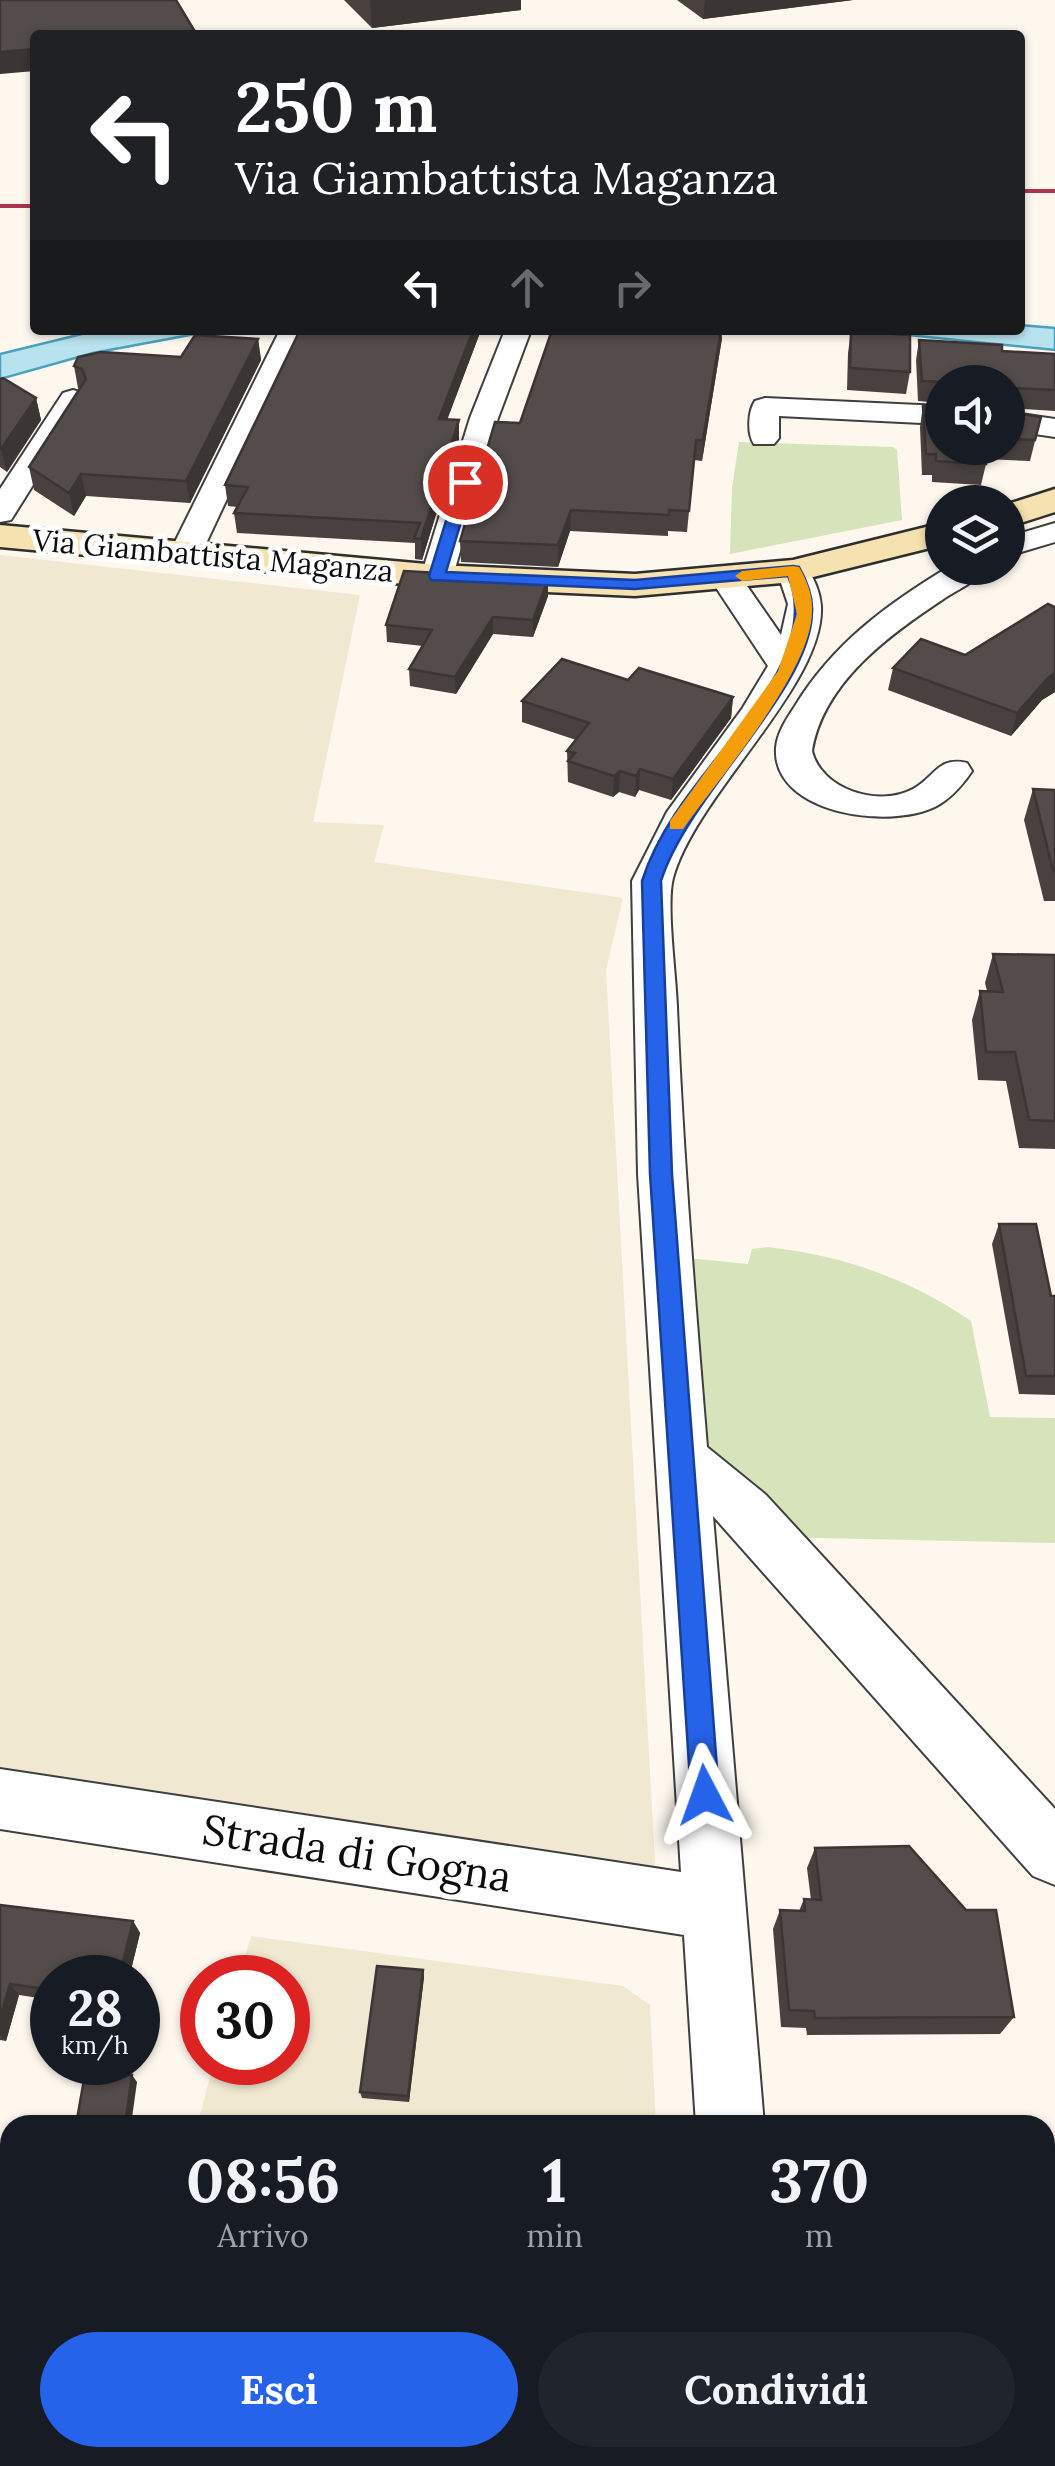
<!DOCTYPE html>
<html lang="it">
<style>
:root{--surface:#171b24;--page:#20242c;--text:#f1f3f6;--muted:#9ea1a6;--accent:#2563eb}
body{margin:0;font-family:Lora,serif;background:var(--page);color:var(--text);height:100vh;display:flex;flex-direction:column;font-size:38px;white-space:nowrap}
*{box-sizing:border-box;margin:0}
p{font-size:32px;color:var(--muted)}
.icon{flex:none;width:55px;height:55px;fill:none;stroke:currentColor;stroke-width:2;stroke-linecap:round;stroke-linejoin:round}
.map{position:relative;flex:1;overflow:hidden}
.sheet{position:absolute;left:0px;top:2115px;width:1055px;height:352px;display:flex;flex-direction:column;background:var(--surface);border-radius:30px 30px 0 0;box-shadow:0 2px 8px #0004}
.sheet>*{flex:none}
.banner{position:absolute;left:30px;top:30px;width:995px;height:305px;border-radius:10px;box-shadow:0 2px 8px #0004;background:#202124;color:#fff;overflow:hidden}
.controls{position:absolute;left:925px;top:365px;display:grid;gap:20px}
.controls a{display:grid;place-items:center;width:100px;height:100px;border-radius:50%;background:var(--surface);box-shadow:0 2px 8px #0004;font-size:50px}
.speed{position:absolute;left:30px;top:1955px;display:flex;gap:20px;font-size:50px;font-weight:700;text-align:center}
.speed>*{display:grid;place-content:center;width:130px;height:130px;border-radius:50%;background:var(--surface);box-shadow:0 2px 8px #0004;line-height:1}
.speed small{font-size:25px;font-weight:400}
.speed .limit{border:15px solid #d22;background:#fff;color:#111}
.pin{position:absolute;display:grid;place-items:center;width:85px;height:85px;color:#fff;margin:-42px;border:5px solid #fff;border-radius:50%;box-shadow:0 2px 10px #0007}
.me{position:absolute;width:110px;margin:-55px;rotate:356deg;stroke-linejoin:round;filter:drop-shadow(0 0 8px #0008)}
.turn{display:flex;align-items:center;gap:35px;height:210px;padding:0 40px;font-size:45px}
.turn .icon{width:130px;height:130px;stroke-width:2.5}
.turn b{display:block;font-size:70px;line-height:85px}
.lanes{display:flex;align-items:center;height:95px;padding:0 40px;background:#0003;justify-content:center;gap:50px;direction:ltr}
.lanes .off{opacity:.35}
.eta{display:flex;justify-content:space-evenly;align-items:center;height:170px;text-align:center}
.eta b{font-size:60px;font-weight:700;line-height:70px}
.cta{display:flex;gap:20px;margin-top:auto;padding:20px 40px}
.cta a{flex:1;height:115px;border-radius:60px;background:var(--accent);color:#fff;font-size:40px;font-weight:700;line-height:115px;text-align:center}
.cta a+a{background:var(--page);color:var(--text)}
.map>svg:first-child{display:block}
.farmland{fill:#f0e8d1}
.green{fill:#d7e3bb}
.water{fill:#b8e3ee;stroke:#48a1bd;stroke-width:2.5}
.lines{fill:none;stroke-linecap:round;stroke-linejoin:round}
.street-casing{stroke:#3f3f3f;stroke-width:4}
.secondary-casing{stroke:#2e2e2e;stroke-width:5}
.street{fill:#fff;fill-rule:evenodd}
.secondary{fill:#f5e2b0;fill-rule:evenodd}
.rail{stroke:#ab354e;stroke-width:4}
.wall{fill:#484140}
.shaded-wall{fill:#3b3534}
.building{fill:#544c4a;stroke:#3b3534;stroke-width:2.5}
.route{fill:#2563eb;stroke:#184099;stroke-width:2.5}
.slow{fill:#f59e0b}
.labels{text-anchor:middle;stroke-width:10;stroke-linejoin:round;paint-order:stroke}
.far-street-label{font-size:30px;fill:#0c0c0c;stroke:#fff}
.near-street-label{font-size:42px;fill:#0c0c0c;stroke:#fff}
</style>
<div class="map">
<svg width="1055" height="2466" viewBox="0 0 1055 2466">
<rect width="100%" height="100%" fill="#fdf7ee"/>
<!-- farmland -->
<g class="farmland">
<polygon points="0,555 360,595 313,822 384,825 374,862 623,898 606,970 657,1899 0,1799"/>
<polygon points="251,1936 623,1986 650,2005 656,2125 197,2125 214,2063 288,2062 288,1978 239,1977"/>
<polygon points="10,2316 10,2458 670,2458 671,2466 0,2466 0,2356"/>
</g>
<!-- green -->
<g class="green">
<polygon points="739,442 893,447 897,450 902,520 730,554 732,488"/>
<path d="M768,1247c76,9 140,31 203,74l19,96 65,1v125l-283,-6 -81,-82 -14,-198 71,7 4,-15z"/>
</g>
<!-- water -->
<g class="water">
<polygon points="1020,325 1055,328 1055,350 859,330 1020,330"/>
<polygon points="98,330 217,330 93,353 0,379 0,354"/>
</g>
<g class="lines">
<defs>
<g id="street">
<polygon points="280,330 306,330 202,552 197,559 175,559 170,552"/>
<polygon points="505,330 531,330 498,418 453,576 448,583 426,583 421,576 470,418"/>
<polygon points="73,390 83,393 87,399 11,520 0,522 0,489 63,393"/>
<path d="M765,398l177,8v18l-163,-8v22l-5,6h-20c-7,-10 -6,-33 1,-43z"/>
<polygon points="1008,412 1055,419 1055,437 1008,430"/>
<polygon points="1055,523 1055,542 1008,556 1008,537"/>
<path d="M793,561l11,3c9,12 16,27 17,42 4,79 -125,188 -148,272 -7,27 3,97 4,129 6,147 18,293 30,440l59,48 289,314v76l-22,-9 -320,-360 51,609h-68l-12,-190 -684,-106v-60l681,103 -43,-698 -6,-293 35,-69 75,-103 26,-43 -59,-89 5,-7h22l45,65 7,-31 -11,-33 5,-7z"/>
<path d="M947,568h39c-9,14 -30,22 -44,32 -53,35 -119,83 -130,151 9,38 66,57 101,38 22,-12 25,-33 54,-26l5,8c-7,11 -20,26 -32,33 -43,27 -168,12 -164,-56 1,-15 11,-30 19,-42 38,-62 91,-101 152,-138z"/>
<polygon points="718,2458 794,2458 795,2466 719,2466"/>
</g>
<g id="secondary">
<polygon points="1055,489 1055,512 1008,527 1008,504"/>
<polygon points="942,523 942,545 793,582 635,596 437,587 0,547 0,525 437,565 635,574 793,560"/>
</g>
</defs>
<!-- street casing -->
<use href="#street" class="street-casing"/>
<!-- secondary casing -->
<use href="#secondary" class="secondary-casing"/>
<!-- street -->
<use href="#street" class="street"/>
<!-- secondary -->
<use href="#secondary" class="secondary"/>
<!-- rail -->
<g class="rail">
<polyline points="1020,191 1055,191"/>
<polyline points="0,206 35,206"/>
</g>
</g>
<!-- wall -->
<g class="wall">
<polygon points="344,0 521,0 521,10 372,28"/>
<polygon points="677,0 853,0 703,19"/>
<polygon points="481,330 447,419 459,420 459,440 422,560 415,559 415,543 237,533 234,513 237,507 228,506 225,485"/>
<polygon points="851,331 910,372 906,394 847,390 848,353"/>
<polygon points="722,338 702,461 694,460 687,532 668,531 668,536 570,531 558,567 461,562 460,541 520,423"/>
<polygon points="258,339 261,360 190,503 86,496 74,516 34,490 29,467 80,388 78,388 74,366 181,357"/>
<polygon points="919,340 1002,351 1055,354 1055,411 1010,408 1010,412 1041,417 1030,461 985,459 986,464 981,485 932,482 932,475 922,475 920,427 923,406 942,448 1008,448 1008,382 942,382 942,403 918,401 916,360"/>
<polygon points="0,379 36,398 41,420 7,472 0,467"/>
<polygon points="548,579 548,596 533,637 493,634 456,694 410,686 409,669 423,646 387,642 386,625"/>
<polygon points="1055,607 1055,692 1042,700 1011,736 888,690 893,668 965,655"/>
<polygon points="628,680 733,697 731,718 671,800 639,790 635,797 619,792 613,797 568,782 567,751 576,740 522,722 522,701"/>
<polygon points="1033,789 1055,790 1055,901 1044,901 1024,820"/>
<polygon points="993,954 1055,955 1055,1149 1019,1148 1006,1081 978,1080 972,1020 980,991 987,991 985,983"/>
<polygon points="999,1224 1051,1296 1055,1296 1055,1395 1019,1394 992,1244"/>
<polygon points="815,1848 1014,2017 1000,2034 807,2035 806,2028 781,2027 773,1929 780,1910 799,1911 804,1899 811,1900 807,1868"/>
<polygon points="0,1905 133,1921 140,1933 129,1978 52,1978 52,2000 19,1995 6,2041 0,2040"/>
<polygon points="423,1970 424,1977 409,2102 362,2098 360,2092"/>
</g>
<!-- shaded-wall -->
<g class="shaded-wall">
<polygon points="370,0 521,0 521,10 372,28"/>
<polygon points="705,0 853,0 703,19"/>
<polygon points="35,49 35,71 0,74 0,52"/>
<polygon points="473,330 481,330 440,439 439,419"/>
<polygon points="721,330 722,338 702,461 703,440"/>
<polygon points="258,339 261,360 190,503 186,481"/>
<polygon points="36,398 41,420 7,472 1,449"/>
<polygon points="459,420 459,440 422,560 421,539"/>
<polygon points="81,474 86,496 74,516 69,493"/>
<polygon points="571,510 570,531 558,567 558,545"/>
<polygon points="548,579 548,596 533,637 533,620"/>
<polygon points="493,617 493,634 456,694 455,677"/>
<polygon points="1055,673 1055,692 1042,700 1011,736 1017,713 1048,678"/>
<polygon points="733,697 731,718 671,800 673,779"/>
<polygon points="640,769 639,790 635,797 636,776"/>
<polygon points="620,771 619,792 613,797 614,776"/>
<polygon points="133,1921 140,1933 129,1978 119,1978"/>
<polygon points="423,1970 424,1977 409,2102 408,2096"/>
<polygon points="10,1984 19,1995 6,2041 0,2035 0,2018"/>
<polygon points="132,2075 137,2082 131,2125 125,2125"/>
</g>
<!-- building -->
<g class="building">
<polygon points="0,0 176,0 197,35 35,35 35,49 0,52"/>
<polygon points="300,330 473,330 439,419 459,420 421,539 414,538 420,523 234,513 248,487 225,485"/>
<polygon points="552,330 721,330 703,440 696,440 689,511 669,510 669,515 571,510 558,545 460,541 495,422 520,423"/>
<polygon points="851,331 910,335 910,372 850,368"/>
<polygon points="195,335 258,339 186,481 81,474 69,493 29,467 86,379 82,369 74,366 78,357 101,352 181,357"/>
<polygon points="919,340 1002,345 1002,351 1055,354 1055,390 1013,388 1009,391 1010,412 1041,417 1035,440 1008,439 1008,382 947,382 922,381"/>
<polygon points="3,378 36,398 1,449 0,448 0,379"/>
<polygon points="923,406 942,406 942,448 984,448 986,464 936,461 936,454 926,454"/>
<polygon points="404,571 548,579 533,620 493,617 455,677 409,669 432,630 386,625"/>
<polygon points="1048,604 1055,607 1055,673 1048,678 1017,713 893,668 921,639 965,655"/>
<polygon points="562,659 628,680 639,668 733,697 673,779 640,769 636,776 620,771 614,776 568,761 575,753 567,751 589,723 522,701"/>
<polygon points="1033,789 1055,790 1055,871 1053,871"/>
<polygon points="993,954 1055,955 1055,1121 1029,1120 1015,1052 986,1052 980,991 1003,992"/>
<polygon points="999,1224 1036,1224 1051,1296 1055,1296 1055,1376 1026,1376"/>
<polygon points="909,1846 966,1910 996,1910 1014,2017 815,2018 814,2011 789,2010 780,1910 805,1911 804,1899 821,1900 815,1848"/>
<polygon points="0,1905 133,1921 119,1978 52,1978 52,1990 10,1984 0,2018"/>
<polygon points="377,1966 423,1970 408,2096 360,2092"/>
<polygon points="85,2074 132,2075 125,2125 76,2125"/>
<polygon points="1045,2169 1055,2169 1055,2300 1051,2300 1053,2315 1045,2315"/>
</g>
<!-- route -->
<path class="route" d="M465,477l8,5 -27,90 189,8 158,-14 6,1c8,14 14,29 13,45 -1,79 -124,182 -151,269l11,293 47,621 -4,10 -10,4 -10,-4 -4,-10 -41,-621 -8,-293c26,-81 95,-135 135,-208 16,-29 25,-67 11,-97l-153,13 -204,-9 -2,-4 29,-94z"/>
<!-- slow -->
<path class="slow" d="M793,566l6,1c8,14 14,28 13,44 0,60 -93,167 -129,218h-13v-8l108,-150 19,-57 -9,-38 -46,5 -7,-5 7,-5z"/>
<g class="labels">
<!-- far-street labels -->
<g class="far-street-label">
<text transform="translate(213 556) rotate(5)" y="10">Via Giambattista Maganza</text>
</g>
<!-- near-street labels -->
<g class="near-street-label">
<text transform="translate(357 1853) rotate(9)" y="15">Strada di Gogna</text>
</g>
</g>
</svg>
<div class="controls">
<a><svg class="icon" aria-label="sound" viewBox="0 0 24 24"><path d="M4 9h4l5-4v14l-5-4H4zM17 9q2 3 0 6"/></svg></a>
<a><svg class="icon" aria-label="layers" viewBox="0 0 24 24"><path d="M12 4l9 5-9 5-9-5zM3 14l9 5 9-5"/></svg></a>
</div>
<div class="speed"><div>28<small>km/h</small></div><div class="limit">30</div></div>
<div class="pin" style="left:465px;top:482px;background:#d93025"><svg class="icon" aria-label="arrive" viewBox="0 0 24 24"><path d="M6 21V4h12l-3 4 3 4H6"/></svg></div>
<svg class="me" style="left:705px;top:1795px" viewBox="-20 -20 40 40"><path d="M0-17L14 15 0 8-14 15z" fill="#2563eb" stroke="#fff" stroke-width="4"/></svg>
<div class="banner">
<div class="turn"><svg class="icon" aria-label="left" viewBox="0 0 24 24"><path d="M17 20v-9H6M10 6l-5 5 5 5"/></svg><div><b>250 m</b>Via Giambattista Maganza</div></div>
<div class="lanes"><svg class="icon" aria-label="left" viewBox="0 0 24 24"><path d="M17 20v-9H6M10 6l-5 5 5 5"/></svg><svg class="icon off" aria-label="ahead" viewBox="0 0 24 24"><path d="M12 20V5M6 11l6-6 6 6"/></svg><svg class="icon off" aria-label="right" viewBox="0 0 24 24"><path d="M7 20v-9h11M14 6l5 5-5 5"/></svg></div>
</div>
<section class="sheet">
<div class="eta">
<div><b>08:56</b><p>Arrivo</p></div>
<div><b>1</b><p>min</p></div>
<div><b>370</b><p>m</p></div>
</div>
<div class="cta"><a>Esci</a><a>Condividi</a></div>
</section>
</div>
